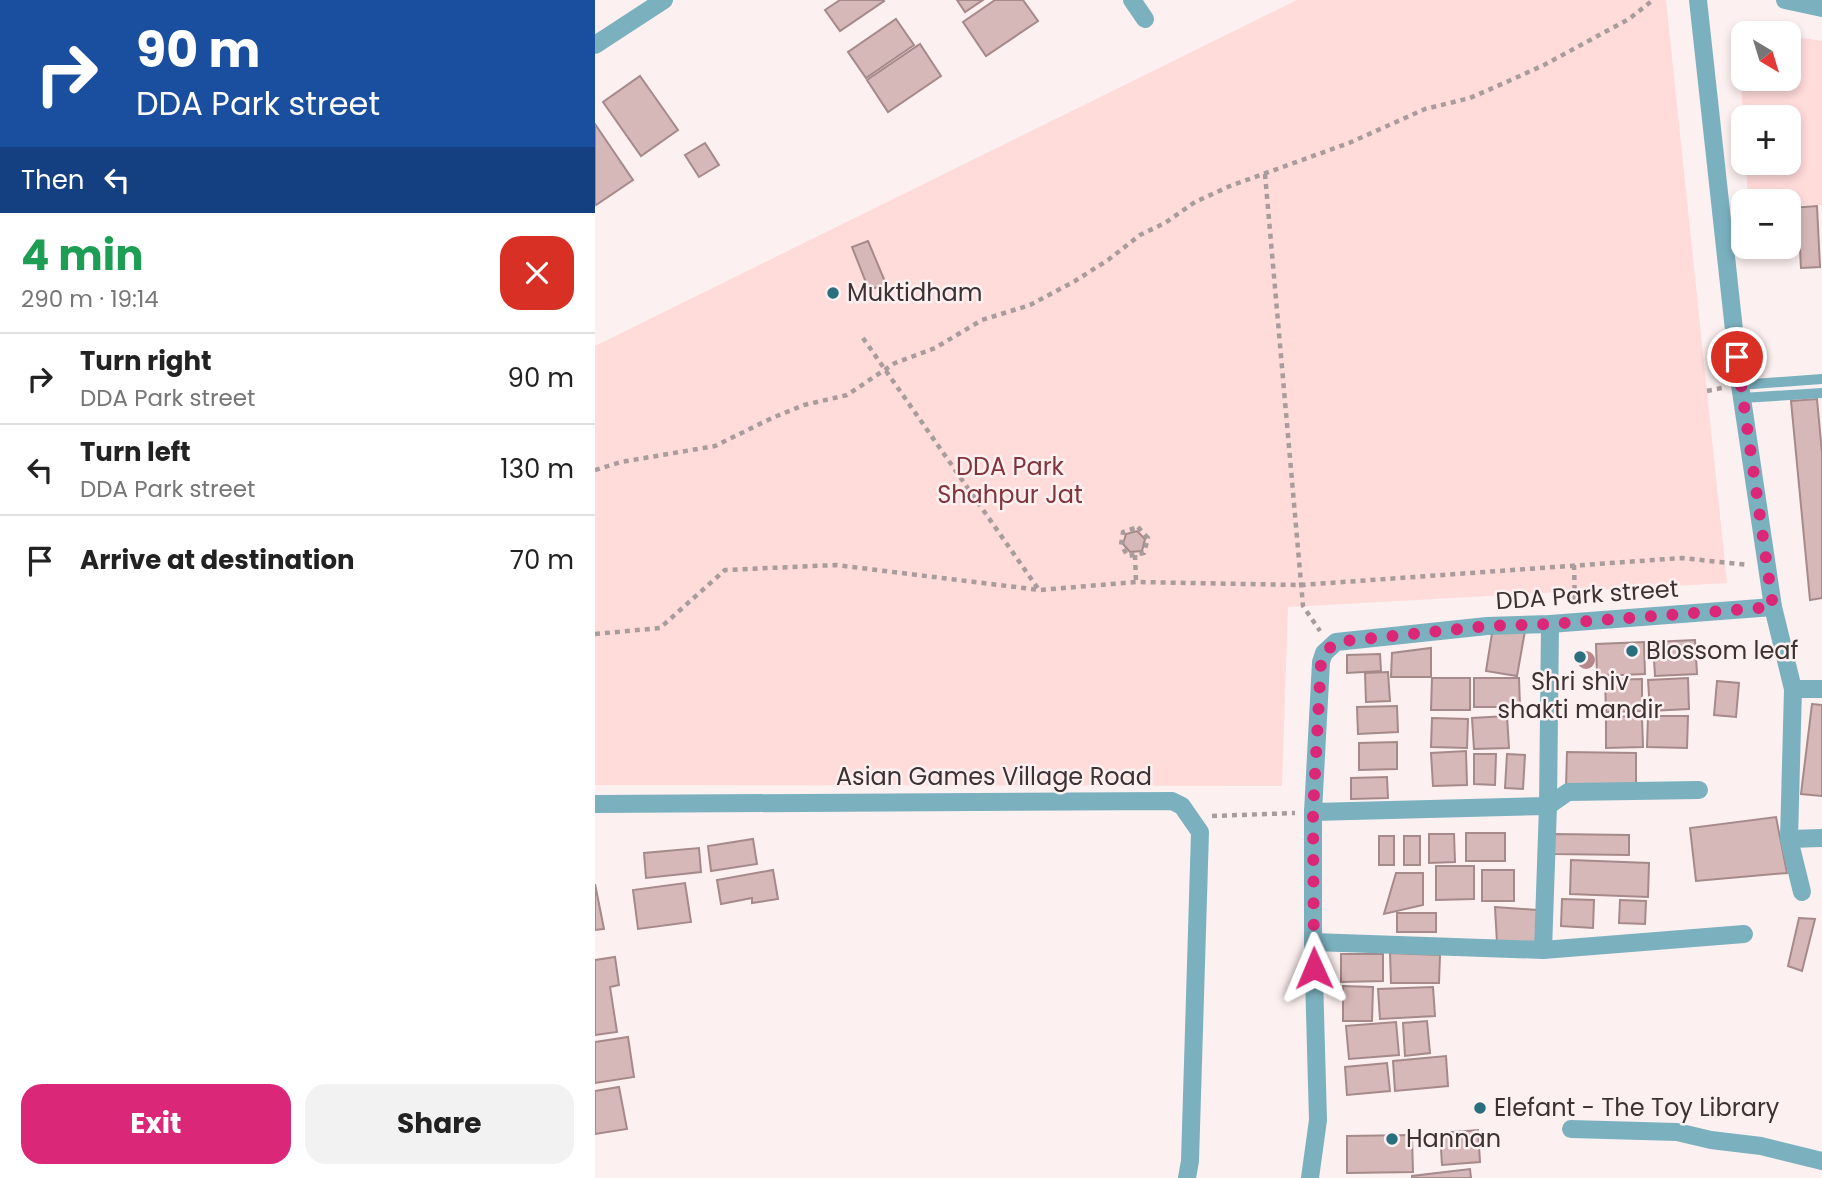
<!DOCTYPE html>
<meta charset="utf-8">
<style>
:root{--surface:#fff;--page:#f2f2f2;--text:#222;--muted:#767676;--line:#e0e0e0;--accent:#db2777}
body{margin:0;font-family:Poppins,sans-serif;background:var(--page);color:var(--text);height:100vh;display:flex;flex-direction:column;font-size:26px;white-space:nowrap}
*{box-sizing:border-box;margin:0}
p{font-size:23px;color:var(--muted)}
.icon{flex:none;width:38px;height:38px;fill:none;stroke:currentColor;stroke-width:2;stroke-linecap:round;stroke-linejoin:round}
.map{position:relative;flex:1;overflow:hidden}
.details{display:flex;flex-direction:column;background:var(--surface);width:595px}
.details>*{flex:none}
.top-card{background:#1a4fa0;color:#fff;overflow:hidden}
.needle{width:46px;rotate:142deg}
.buttons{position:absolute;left:1136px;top:21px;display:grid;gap:14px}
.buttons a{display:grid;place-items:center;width:70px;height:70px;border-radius:14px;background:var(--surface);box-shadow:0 4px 10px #0003;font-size:35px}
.pin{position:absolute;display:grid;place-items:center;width:60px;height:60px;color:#fff;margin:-30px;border:4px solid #fff;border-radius:50%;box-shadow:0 2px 7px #0007}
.me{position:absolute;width:77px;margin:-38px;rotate:359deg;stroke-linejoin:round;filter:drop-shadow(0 0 5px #0008)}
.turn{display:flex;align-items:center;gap:24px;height:147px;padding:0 21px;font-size:32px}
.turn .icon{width:91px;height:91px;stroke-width:2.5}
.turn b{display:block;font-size:49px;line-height:60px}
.then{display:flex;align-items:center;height:66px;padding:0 21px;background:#0003;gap:14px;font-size:26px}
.round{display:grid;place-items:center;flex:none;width:74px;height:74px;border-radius:21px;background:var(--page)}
.headline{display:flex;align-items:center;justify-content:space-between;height:119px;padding:0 21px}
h1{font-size:42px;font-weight:700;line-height:52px;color:#1e9e55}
.cta{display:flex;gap:14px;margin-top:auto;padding:14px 21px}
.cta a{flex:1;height:80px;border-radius:21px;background:var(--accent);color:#fff;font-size:28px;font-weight:700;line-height:80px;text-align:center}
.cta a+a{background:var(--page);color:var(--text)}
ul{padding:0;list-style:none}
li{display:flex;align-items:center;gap:21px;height:91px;padding:0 21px;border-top:2px solid var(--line)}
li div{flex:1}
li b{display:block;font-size:26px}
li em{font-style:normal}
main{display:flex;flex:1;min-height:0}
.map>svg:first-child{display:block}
.green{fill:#ffdbda}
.building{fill:#d7b8b8;stroke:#a68989;stroke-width:2}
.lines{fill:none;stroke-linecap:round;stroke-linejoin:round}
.path{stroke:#a99c9c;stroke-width:4.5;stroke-dasharray:5 5;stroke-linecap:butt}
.lane{stroke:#7bb1bf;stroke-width:10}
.street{stroke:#7bb1bf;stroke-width:18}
.tree{fill:#b8898c}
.route{stroke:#db2777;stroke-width:12;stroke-dasharray:0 21.6}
.poi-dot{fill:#2a6f7e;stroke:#fdf0f0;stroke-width:2.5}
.labels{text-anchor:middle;stroke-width:5;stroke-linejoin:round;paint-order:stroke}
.poi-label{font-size:24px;fill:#3d3131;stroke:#fdf0f0;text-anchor:start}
.park-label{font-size:24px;fill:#80353b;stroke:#fdf0f0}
.street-label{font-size:24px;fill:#3d3131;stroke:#fdf0f0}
</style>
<main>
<section class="details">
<div class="top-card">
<div class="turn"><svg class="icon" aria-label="right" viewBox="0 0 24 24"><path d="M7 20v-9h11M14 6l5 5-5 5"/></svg><div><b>90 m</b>DDA Park street</div></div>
<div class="then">Then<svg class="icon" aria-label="left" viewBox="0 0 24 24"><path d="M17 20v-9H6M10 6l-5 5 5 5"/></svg></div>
</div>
<div class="headline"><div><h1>4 min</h1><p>290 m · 19:14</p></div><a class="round" style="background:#d93025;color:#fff"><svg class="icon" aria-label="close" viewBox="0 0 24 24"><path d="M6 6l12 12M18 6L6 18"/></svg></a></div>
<ul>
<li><svg class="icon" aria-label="right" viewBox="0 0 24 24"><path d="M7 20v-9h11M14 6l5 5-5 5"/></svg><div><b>Turn right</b><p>DDA Park street</p></div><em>90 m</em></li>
<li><svg class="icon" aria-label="left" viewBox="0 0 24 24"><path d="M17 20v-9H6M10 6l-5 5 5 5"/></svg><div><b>Turn left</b><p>DDA Park street</p></div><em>130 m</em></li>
<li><svg class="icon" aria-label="arrive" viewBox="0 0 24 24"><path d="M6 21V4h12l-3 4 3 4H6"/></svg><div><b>Arrive at destination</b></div><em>70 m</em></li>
</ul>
<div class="cta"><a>Exit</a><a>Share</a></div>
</section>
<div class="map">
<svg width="1227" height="1178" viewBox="0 0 1227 1178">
<rect width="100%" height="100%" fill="#fdf0f0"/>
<!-- green -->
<g class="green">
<polygon points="702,0 1071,0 1132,583 693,607 687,786 0,785 0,346"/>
<polygon points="1143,27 1179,33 1148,33 1148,79 1194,79 1194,36 1227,41 1227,205 1194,205 1194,201 1153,201 1151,163 1194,163 1194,117 1148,117"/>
</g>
<!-- building -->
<g class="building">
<polygon points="245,0 288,0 289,1 245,31 230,10"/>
<polygon points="362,0 388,0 370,12"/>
<polygon points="400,0 428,0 443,21 391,56 368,22"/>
<polygon points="301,19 319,45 271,78 253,52"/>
<polygon points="325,44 346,76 293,112 272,80"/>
<polygon points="45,76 83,130 46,156 8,102"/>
<polygon points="0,124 38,180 1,205 0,203"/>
<polygon points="110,143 124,165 104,177 90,155"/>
<polygon points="1222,206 1225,267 1206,268 1205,249 1164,252 1164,247 1194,247 1194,208"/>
<polygon points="273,241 291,284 274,290 257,247"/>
<polygon points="1222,399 1227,453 1227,598 1215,600 1196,401"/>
<polygon points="542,531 550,539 547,551 535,552 528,544 531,534"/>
<polygon points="898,627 930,631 922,676 891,671"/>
<polygon points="1100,640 1102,674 1060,676 1058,642"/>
<polygon points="1049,642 1050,674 1002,676 1001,644"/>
<polygon points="836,648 836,677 796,677 797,653"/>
<polygon points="785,654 786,671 752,673 752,655"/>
<polygon points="793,672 795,701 771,702 770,673"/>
<polygon points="837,678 875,678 875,710 836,710"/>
<polygon points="879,678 924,678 925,707 879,707"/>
<polygon points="1093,678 1094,709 1055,711 1053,680"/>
<polygon points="1047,679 1047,711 1011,712 1010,680"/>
<polygon points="1122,681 1144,683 1141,717 1119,715"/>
<polygon points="1217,704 1227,705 1227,796 1206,794"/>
<polygon points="802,706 803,732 763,734 762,707"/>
<polygon points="912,716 914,748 879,749 877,718"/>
<polygon points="1047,716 1048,747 1011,748 1011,717"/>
<polygon points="1053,716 1093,716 1092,748 1052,747"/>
<polygon points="837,718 873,719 872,748 836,747"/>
<polygon points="802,742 802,769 764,770 764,743"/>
<polygon points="871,751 872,785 838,786 836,753"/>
<polygon points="972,752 1041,753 1041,787 971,787"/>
<polygon points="879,754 901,754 900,785 879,784"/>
<polygon points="912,754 930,755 928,789 910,788"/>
<polygon points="792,777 793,798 756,799 756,778"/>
<polygon points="1181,817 1192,873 1101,881 1095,828"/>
<rect x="871" y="833" width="39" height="28"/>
<polygon points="834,834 859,834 860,862 834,863"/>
<polygon points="959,834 1034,835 1034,855 959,854"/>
<rect x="784" y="836" width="15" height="29"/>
<rect x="809" y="836" width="16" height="29"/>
<polygon points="158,839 162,864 116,871 113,846"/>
<polygon points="104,848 106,872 51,878 49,853"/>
<polygon points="976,860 1054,863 1053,897 975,894"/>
<polygon points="841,866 879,866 879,899 841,900"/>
<polygon points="178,870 183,899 157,903 157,898 126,904 122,880"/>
<rect x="887" y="870" width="32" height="31"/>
<polygon points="801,873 828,873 828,905 789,914"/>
<polygon points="90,883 96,922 43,929 38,890"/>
<polygon points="0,884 9,929 0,930"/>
<polygon points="967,899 999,900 998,928 966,926"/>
<polygon points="1025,900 1051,901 1050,924 1024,923"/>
<polygon points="900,907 942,910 943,943 902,943"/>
<rect x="802" y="913" width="39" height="19"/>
<polygon points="1204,918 1220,919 1207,971 1193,966"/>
<polygon points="795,953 845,955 844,983 796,983"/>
<polygon points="746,954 788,954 788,981 746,982"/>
<polygon points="20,957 24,985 15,987 22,1032 0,1035 0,960"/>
<polygon points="748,986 778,987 777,1021 748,1021"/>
<polygon points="838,987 840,1016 785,1019 783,989"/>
<polygon points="832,1021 835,1053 810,1056 808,1023"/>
<polygon points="801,1022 804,1055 754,1059 751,1026"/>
<polygon points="33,1037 39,1077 0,1083 0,1042"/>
<polygon points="851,1056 853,1086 800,1091 798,1061"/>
<polygon points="792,1063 795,1091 752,1095 750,1067"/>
<polygon points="24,1087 32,1129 0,1134 0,1091"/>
<polygon points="883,1130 885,1162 847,1165 845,1133"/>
<polygon points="817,1135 818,1172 752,1173 752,1136"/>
<polygon points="875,1169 876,1178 817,1178 817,1176"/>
</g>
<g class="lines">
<!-- path -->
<g class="path">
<polyline points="670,174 708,606 725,631"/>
<polyline points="268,338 444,590"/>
<polyline points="1112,391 1127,388"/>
<polyline points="0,470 26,462 120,446 177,418 209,405 252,395 300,363 340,348 387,320 435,305 480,281 513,260 545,235 570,223 600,202 635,186 754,143 830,109 875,98 916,80 949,65 1034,19 1058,0"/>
<polygon points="543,527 553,538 549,553 533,556 526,545 528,532"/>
<polyline points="540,555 541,582"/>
<polyline points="979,565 980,604"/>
<polyline points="0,634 65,628 130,570 241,565 445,590 541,582 706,585 1087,558 1153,565"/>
<polyline points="617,816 700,813"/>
</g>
<!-- lane -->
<g class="lane">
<polyline points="1145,385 1227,379"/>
<polyline points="1147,398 1227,393"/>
</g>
<!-- street -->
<g class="street">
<polyline points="537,0 550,19"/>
<polyline points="1190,0 1227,8"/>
<polyline points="0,45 69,0"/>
<polyline points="1178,607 1198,689 1194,839 1227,838"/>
<polyline points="1198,689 1227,689"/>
<polyline points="0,804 577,801 587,806 605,832 595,1161 592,1178"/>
<polyline points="718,812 953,806 973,792 1104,790"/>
<polyline points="1194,839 1207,892"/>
<polyline points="718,942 948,950 1149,934"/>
<polyline points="948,950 953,806 955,624"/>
<polyline points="976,1129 1082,1132 1116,1140 1166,1146 1227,1161"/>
<polyline points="715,1178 723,1120 718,942 718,812 726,662 729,653 741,642 892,626 955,624 1178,607 1145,385 1103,0"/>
</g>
</g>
<!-- trees -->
<circle class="tree" cx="991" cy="660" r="9"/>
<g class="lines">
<!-- route -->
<polyline class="route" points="719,968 718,812 726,662 729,653 741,642 892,626 955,624 1178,607 1142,357"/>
</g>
<!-- markers -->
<g class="poi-dot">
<circle cx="238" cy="293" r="7"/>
<circle cx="1037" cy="651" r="7"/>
<circle cx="985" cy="657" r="7"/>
<circle cx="885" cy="1108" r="7"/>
<circle cx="797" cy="1139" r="7"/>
</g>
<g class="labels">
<!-- poi labels -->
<g class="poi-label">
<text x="252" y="301">Muktidham</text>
<text x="1051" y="659">Blossom leaf</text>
<text x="985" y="690" text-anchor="middle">Shri shiv<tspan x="985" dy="28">shakti mandir</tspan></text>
<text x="899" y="1116">Elefant - The Toy Library</text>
<text x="811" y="1147">Hannan</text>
</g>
<!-- park labels -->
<g class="park-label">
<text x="415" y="475">DDA Park<tspan x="415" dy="28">Shahpur Jat</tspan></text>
</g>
<!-- street labels -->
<g class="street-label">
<text transform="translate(992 595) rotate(-4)" y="8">DDA Park street</text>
<text x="399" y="785">Asian Games Village Road</text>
</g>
</g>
</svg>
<div class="buttons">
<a><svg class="needle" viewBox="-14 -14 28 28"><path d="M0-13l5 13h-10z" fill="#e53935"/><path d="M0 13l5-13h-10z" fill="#767676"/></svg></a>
<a>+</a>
<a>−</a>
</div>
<div class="pin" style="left:1142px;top:357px;background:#d93025"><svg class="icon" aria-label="arrive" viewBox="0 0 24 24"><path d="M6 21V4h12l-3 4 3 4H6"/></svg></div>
<svg class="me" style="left:719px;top:968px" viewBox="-20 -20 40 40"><path d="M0-17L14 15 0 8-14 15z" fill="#db2777" stroke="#fff" stroke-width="4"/></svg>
</div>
</main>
